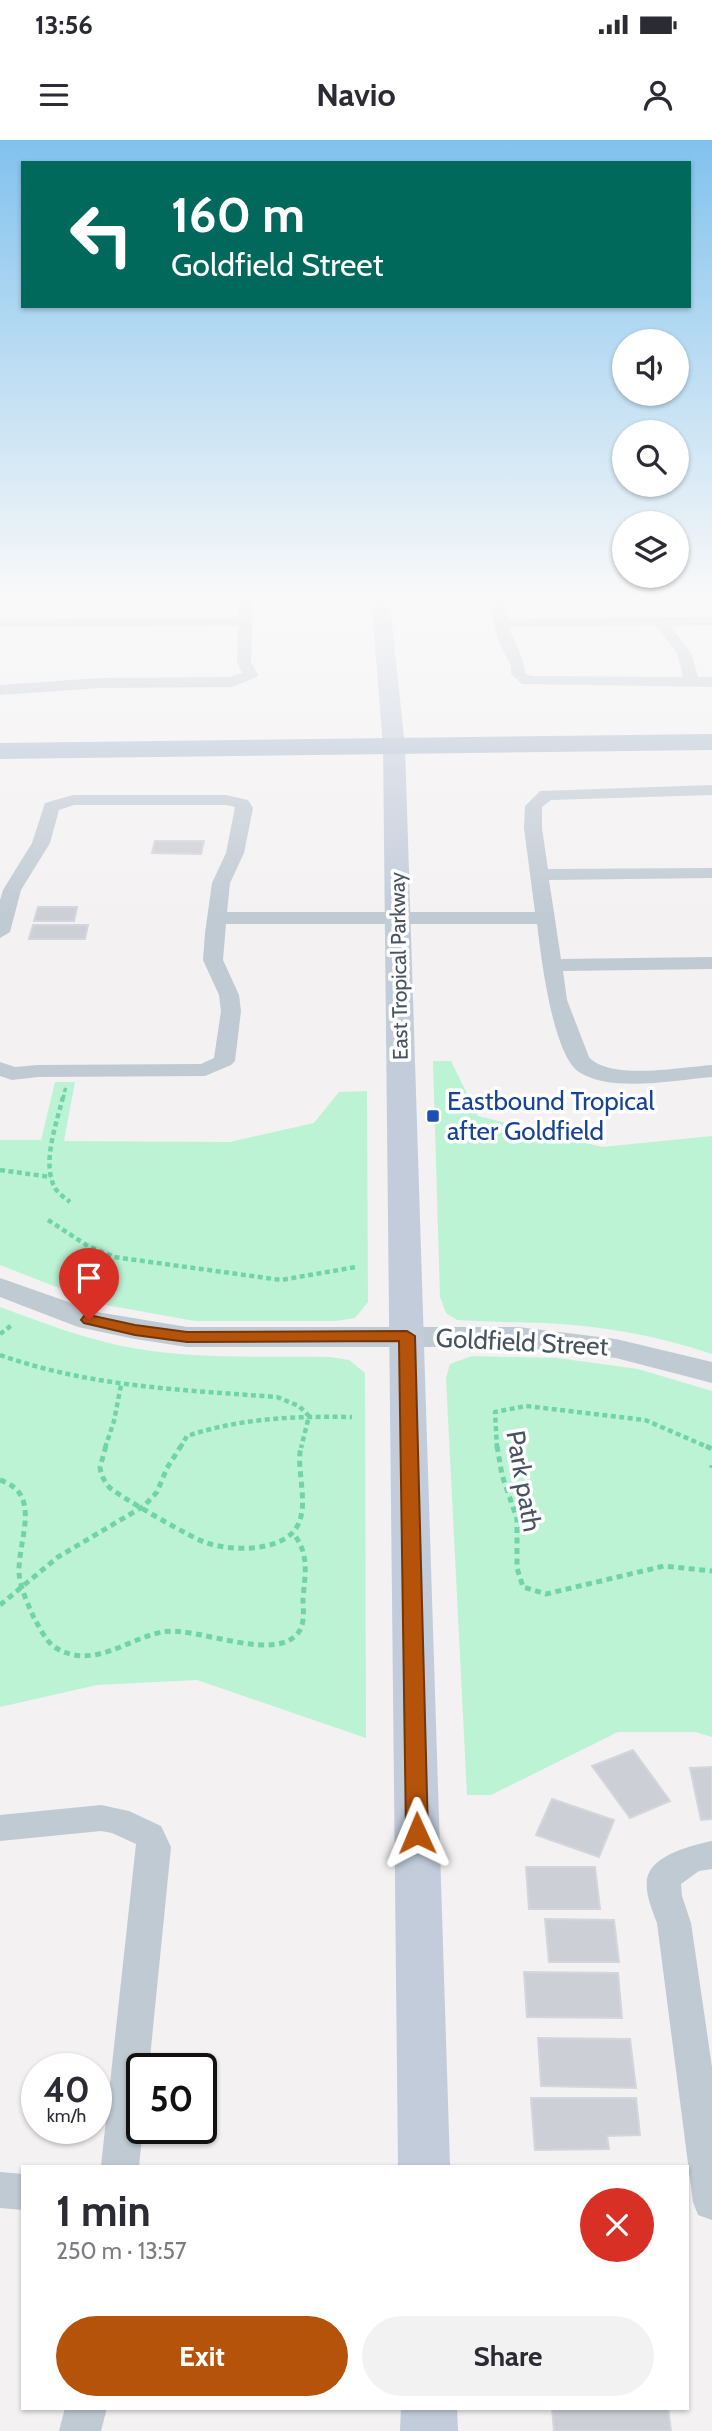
<!DOCTYPE html>
<meta charset="utf-8">
<style>
:root{--surface:#fff;--page:#f2f2f3;--text:#2b2b33;--muted:#7c7c81;--accent:#b45309}
body{margin:0;font-family:Cabin,sans-serif;background:var(--page);color:var(--text);height:100vh;display:flex;flex-direction:column;font-size:26px;white-space:nowrap}
*{box-sizing:border-box;margin:0}
p{font-size:23px;color:var(--muted)}
.icon{flex:none;width:38px;height:38px;fill:none;stroke:currentColor;stroke-width:2;stroke-linecap:round;stroke-linejoin:round}
.map{position:relative;flex:1;overflow:hidden}
.details{position:absolute;left:21px;top:2025px;width:668px;height:245px;display:flex;flex-direction:column;background:var(--surface);border-radius:0px;box-shadow:0 2px 5px #0004}
.details>*{flex:none}
.banner{position:absolute;left:21px;top:21px;width:670px;height:147px;border-radius:0px;box-shadow:0 2px 5px #0004;background:#00695c;color:#fff;overflow:hidden}
.controls{position:absolute;left:612px;top:189px;display:grid;gap:14px}
.controls a{display:grid;place-items:center;width:77px;height:77px;border-radius:50%;background:var(--surface);box-shadow:0 2px 5px #0004;font-size:35px}
.speed{position:absolute;left:21px;top:1913px;display:flex;gap:14px;font-size:35px;font-weight:700;text-align:center}
.speed>*{display:grid;place-content:center;width:91px;height:91px;border-radius:50%;background:var(--surface);box-shadow:0 2px 5px #0004;line-height:1}
.speed small{font-size:18px;font-weight:400}
.speed .limit{border:4px solid #111;border-radius:10px;background:#fff;color:#111}
.pin{position:absolute;display:grid;place-items:center;width:60px;height:60px;color:#fff;margin:-72px -30px;border-radius:50% 50% 50% 0;rotate:-45deg;box-shadow:0 0 7px #0007}
.pin .icon{rotate:45deg}
.me{position:absolute;width:77px;margin:-38px;rotate:359deg;stroke-linejoin:round;filter:drop-shadow(0 0 5px #0008)}
.turn{display:flex;align-items:center;gap:24px;height:147px;padding:0 35px;font-size:32px}
.turn .icon{width:91px;height:91px;stroke-width:2.5}
.turn b{display:block;font-size:49px;line-height:60px}
.round{display:grid;place-items:center;flex:none;width:74px;height:74px;border-radius:37px;background:var(--page)}
.summary{display:flex;align-items:center;justify-content:space-between;height:119px;padding:0 35px}
h1{font-size:42px;font-weight:700;line-height:52px}
.button{display:flex;gap:14px;margin-top:auto;padding:14px 35px}
.button a{flex:1;height:80px;border-radius:42px;background:var(--accent);color:#fff;font-size:28px;font-weight:700;line-height:80px;text-align:center}
.button a+a{background:var(--page);color:var(--text)}
.status{display:flex;justify-content:space-between;align-items:center;height:49px;padding:0 35px;background:var(--surface);direction:ltr}
.status svg{height:19px;fill:currentColor}
header{display:flex;justify-content:space-between;align-items:center;height:91px;padding:0 35px;background:var(--surface);font-size:32px;font-weight:700}
.map>svg:first-child{display:block}
.green{fill:#bcf3d5}
.building{fill:#cccfd6;stroke:#d4d6dd;stroke-width:2}
.lines{fill:none;stroke-linecap:round;stroke-linejoin:round}
.path-far2{stroke:#71d4a9;stroke-width:3.5;stroke-dasharray:4.5 2.5;stroke-linecap:butt}
.path-far1{stroke:#71d4a9;stroke-width:4.5;stroke-dasharray:5 3.5;stroke-linecap:butt}
.path{stroke:#71d4a9;stroke-width:5;stroke-dasharray:6 4.5;stroke-linecap:butt}
.minor{fill:#c0cad3;fill-rule:evenodd}
.tertiary{fill:#c0cad3;fill-rule:evenodd}
.secondary{fill:#c2ccdb;fill-rule:evenodd}
.primary{fill:#aebed1;fill-rule:evenodd}
.route{fill:#b45309;stroke:#753606;stroke-width:2}
.transit-dot{fill:#1a4fb4;stroke:#fff;stroke-width:2.5}
.labels{text-anchor:middle;stroke-width:7;stroke-linejoin:round;paint-order:stroke}
.far-street-label{font-size:21px;fill:#475360;stroke:#fff}
.transit-label{font-size:26px;fill:#164399;stroke:#fff;text-anchor:start}
.street-label{font-size:26px;fill:#475360;stroke:#fff}
</style>
<div class="status"><b>13:56</b><svg viewBox="0 0 49 12"><path d="M0 12V9h3v3zM5 12V6h3v6zM10 12V3h3v9zM15 12V0h3v12zM26 1h20v11H26zM47 4h2v5h-2z"/></svg></div>
<header><svg class="icon" aria-label="menu" viewBox="0 0 24 24"><path d="M4 6h16M4 12h16M4 18h16"/></svg>Navio<svg class="icon" aria-label="person" viewBox="0 0 24 24"><circle cx="12" cy="8" r="4"/><path d="M4 21q1-7 8-7t8 7"/></svg></header>
<div class="map">
<svg width="712" height="2291" viewBox="0 0 712 2291">
<rect width="100%" height="100%" fill="#f3f1f1"/>
<!-- green -->
<g class="green">
<path d="M433,921h18l27,55 124,31 110,-11v218c-54,-18 -112,-29 -169,-31 -29,-1 -58,-1 -86,-3l-11,-7 -6,-16z"/>
<polygon points="55,942 75,942 64,1001 230,1002 314,983 339,952 367,951 368,1162 355,1178 336,1181 195,1181 100,1164 0,1125 0,1000 41,1000"/>
<path d="M0,1167c38,14 77,29 117,38 70,15 142,11 213,12l19,3 16,13 1,365 -169,-58 -100,5 -97,22z"/>
<polygon points="472,1216 557,1218 638,1229 712,1251 712,1597 695,1592 618,1592 491,1655 467,1655 446,1238 450,1224"/>
</g>
<!-- building -->
<g class="building">
<polygon points="155,701 204,701 201,714 152,713"/>
<polygon points="38,767 77,767 74,781 34,781"/>
<polygon points="33,785 88,785 85,799 29,799"/>
<polygon points="633,1610 670,1661 630,1678 592,1626"/>
<polygon points="712,1627 712,1679 701,1680 690,1628"/>
<polygon points="552,1659 614,1680 599,1717 536,1695"/>
<polygon points="526,1727 595,1727 600,1769 529,1769"/>
<polygon points="545,1779 614,1780 619,1822 549,1822"/>
<polygon points="524,1832 618,1833 622,1878 527,1877"/>
<polygon points="538,1898 630,1899 636,1948 541,1946"/>
<polygon points="531,1958 636,1958 640,1995 607,1996 609,2009 535,2010"/>
<polygon points="552,2268 668,2268 671,2291 554,2291"/>
</g>
<g class="lines">
<!-- path-far2 -->
<polyline class="path-far2" points="63,959 66,946"/>
<!-- path-far1 -->
<g class="path-far1">
<path d="M63,957c-6,25 -21,64 -9,89 3,7 10,11 16,16"/>
<polyline points="0,1030 51,1037"/>
<polyline points="48,1080 88,1106 114,1117 281,1140 356,1127"/>
<polyline points="0,1194 12,1185"/>
<path d="M0,1215c90,32 183,35 277,42l22,9 10,10 -8,32"/>
<polyline points="105,1308 114,1281 121,1245"/>
<path d="M180,1308l7,-12c54,-18 108,-20 165,-19"/>
<polyline points="497,1308 495,1272 526,1266 645,1280 710,1308"/>
</g>
<!-- path -->
<g class="path">
<path d="M106,1306l-6,21c1,8 4,14 9,20 8,8 86,53 98,56 24,8 69,9 87,-12 18,-22 1,-60 7,-85"/>
<polyline points="497,1306 502,1335 517,1379 517,1428 523,1447 546,1454 664,1426 712,1431"/>
<polyline points="706,1306 712,1309"/>
<polyline points="712,1325 712,1328"/>
<path d="M0,1340c43,14 18,59 19,93 1,15 9,31 15,45 6,10 12,24 22,30 37,22 71,-9 106,-16 34,-7 117,34 138,-2 5,-9 3,-22 3,-31 2,-26 7,-44 -10,-66"/>
<polyline points="0,1465 58,1417 144,1366 157,1352 167,1328 181,1306"/>
</g>
<!-- minor -->
<g class="minor">
<polygon points="239,456 253,456 251,522 258,535 255,538 232,547 100,548 0,555 0,545 100,538 230,537 242,533 237,522 238,486 0,487 0,479 238,478"/>
<path d="M488,456h14l5,23 205,-2v8l-42,1 21,27 7,24h14v10l-190,-3 -11,-10v-9l-13,-24zM656,486l21,27 6,24 -152,-1 -6,-3c0,-16 -12,-30 -16,-46z"/>
<path d="M712,645v10l-161,5 -9,7v21l6,41 164,-1v10l-163,2 12,79 151,-2v12l-149,2 4,29 22,57c21,24 93,10 123,8v12c-37,3 -101,16 -133,-5 -27,-18 -38,-118 -42,-148h-311l-3,36 16,35 2,16 -6,50 -4,4 -26,11 -167,1 -26,3 -12,-4v-14l15,5 23,-2 163,-1 13,-6 7,-47 -2,-16 -16,-35 2,-27 7,-50 14,-30 9,-46 -9,-2h-152l-15,5 -9,33 -29,47 -11,42 -10,6v-38l3,-10 29,-47 13,-40 28,-8h153l22,5 5,8 -9,45 -14,30 -3,29h308l-11,-84 1,-22 15,-15z"/>
<polygon points="101,1665 129,1671 161,1686 171,1707 149,1928 142,1928 143,1988 139,2026 101,2026 136,1704 112,1693 101,1691 0,1701 0,1675"/>
<path d="M712,1701v28l-13,2 -18,13 1,12 9,27 21,144v153l-14,-5 -5,-13 -36,-279c-5,-14 -12,-29 -10,-44 4,-24 46,-34 65,-38z"/>
<polygon points="0,2032 23,2034 23,2070 0,2068"/>
<polygon points="65,2268 107,2268 101,2291 59,2291"/>
</g>
<!-- tertiary -->
<polygon class="tertiary" points="0,1138 97,1172 187,1187 518,1187 616,1199 712,1222 712,1243 616,1218 518,1207 187,1207 135,1199 78,1187 0,1157"/>
<!-- secondary -->
<g class="secondary">
<polygon points="371,456 389,456 405,606 450,2026 398,2026 383,606"/>
<polygon points="401,2268 457,2268 458,2291 400,2291"/>
</g>
<!-- primary -->
<polygon class="primary" points="712,594 712,610 0,619 0,603"/>
</g>
<!-- sky -->
<linearGradient id="sky" x2="0" y2="1"><stop stop-color="#81c2ed"/><stop offset="0.59" stop-color="#faf9f9"/><stop offset="1" stop-color="#faf9f9" stop-opacity="0"/></linearGradient>
<rect width="712" height="777" fill="url(#sky)"/>
<!-- route -->
<polygon class="route" points="89,1175 135,1185 187,1192 407,1191 415,1196 428,1693 425,1700 417,1702 409,1700 406,1693 399,1201 187,1202 135,1195 84,1183 81,1180 84,1176"/>
<!-- markers -->
<rect class="transit-dot" x="426" y="969" width="14" height="14" rx="3.5"/>
<g class="labels">
<!-- far-street labels -->
<g class="far-street-label">
<text transform="translate(399 826) rotate(-91)" y="7">East Tropical Parkway</text>
</g>
<!-- transit labels -->
<g class="transit-label">
<text x="447" y="970">Eastbound Tropical<tspan x="447" dy="30">after Goldfield</tspan></text>
</g>
<!-- street labels -->
<g class="street-label">
<text transform="translate(522 1202) rotate(3)" y="9">Goldfield Street</text>
<text transform="translate(524 1341) rotate(80)" y="9">Park path</text>
</g>
</g>
</svg>
<div class="controls">
<a><svg class="icon" aria-label="sound" viewBox="0 0 24 24"><path d="M4 9h4l5-4v14l-5-4H4zM17 9q2 3 0 6"/></svg></a>
<a><svg class="icon" aria-label="search" viewBox="0 0 24 24"><circle cx="10" cy="10" r="6"/><path d="M15 15l6 6"/></svg></a>
<a><svg class="icon" aria-label="layers" viewBox="0 0 24 24"><path d="M12 4l9 5-9 5-9-5zM3 14l9 5 9-5"/></svg></a>
</div>
<div class="speed"><div>40<small>km/h</small></div><div class="limit">50</div></div>
<div class="pin" style="left:89px;top:1180px;background:#d93025"><svg class="icon" aria-label="arrive" viewBox="0 0 24 24"><path d="M6 21V4h12l-3 4 3 4H6"/></svg></div>
<svg class="me" style="left:417px;top:1693px" viewBox="-20 -20 40 40"><path d="M0-17L14 15 0 8-14 15z" fill="#b45309" stroke="#fff" stroke-width="4"/></svg>
<div class="banner">
<div class="turn"><svg class="icon" aria-label="left" viewBox="0 0 24 24"><path d="M17 20v-9H6M10 6l-5 5 5 5"/></svg><div><b>160 m</b>Goldfield Street</div></div>
</div>
<section class="details">
<div class="summary"><div><h1>1 min</h1><p>250 m · 13:57</p></div><a class="round" style="background:#d93025;color:#fff"><svg class="icon" aria-label="close" viewBox="0 0 24 24"><path d="M6 6l12 12M18 6L6 18"/></svg></a></div>
<div class="button"><a>Exit</a><a>Share</a></div>
</section>
</div>
